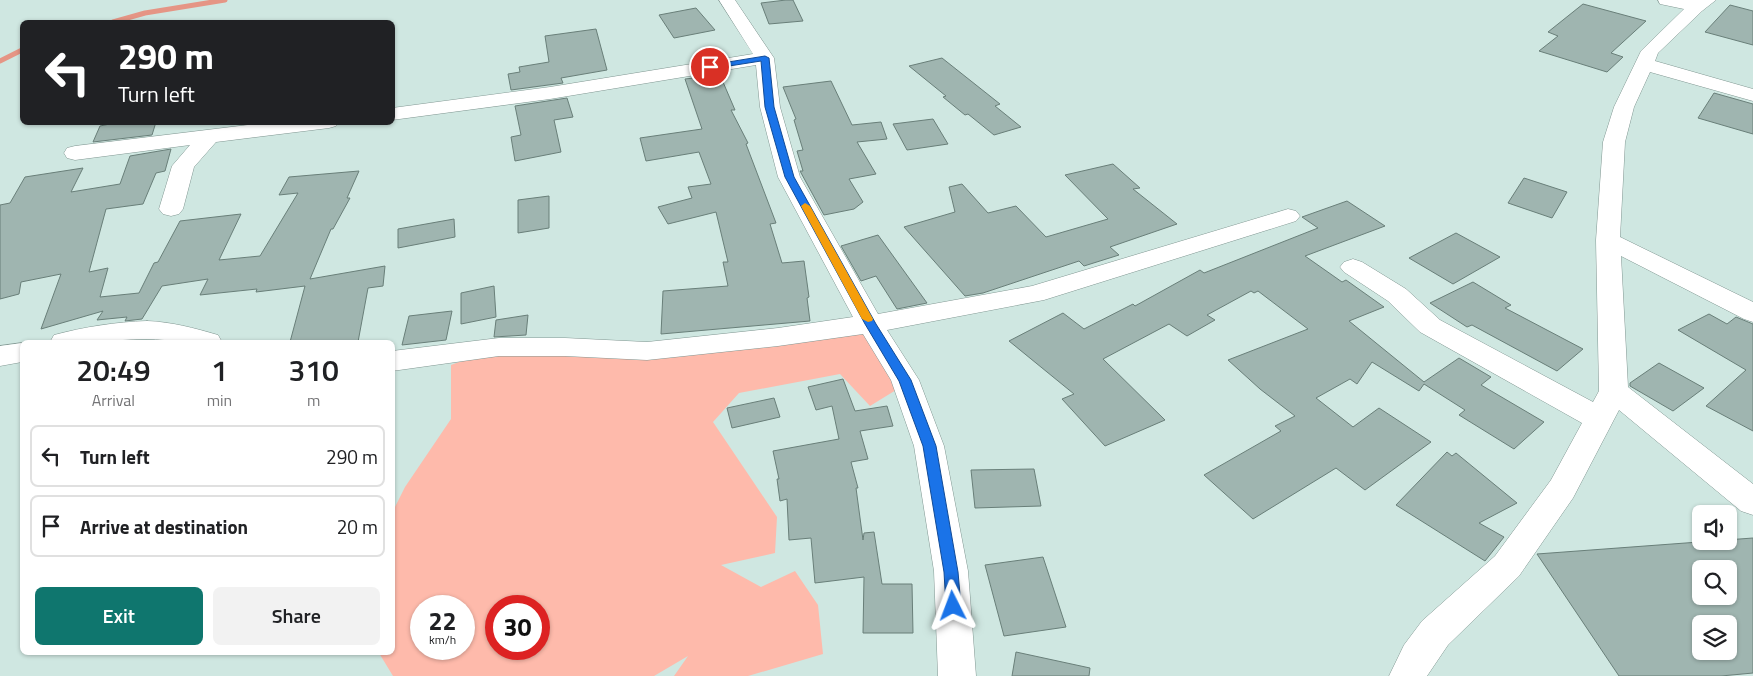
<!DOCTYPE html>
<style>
:root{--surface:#fff;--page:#f2f2f2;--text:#202124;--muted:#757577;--line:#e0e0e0;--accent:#0f766e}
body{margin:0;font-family:"Titillium Web",sans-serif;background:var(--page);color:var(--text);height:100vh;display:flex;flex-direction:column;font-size:19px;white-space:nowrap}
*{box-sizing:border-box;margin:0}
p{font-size:16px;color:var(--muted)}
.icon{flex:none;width:28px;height:28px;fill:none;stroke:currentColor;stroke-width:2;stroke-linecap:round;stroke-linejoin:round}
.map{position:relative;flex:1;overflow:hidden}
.side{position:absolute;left:20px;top:340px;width:375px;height:315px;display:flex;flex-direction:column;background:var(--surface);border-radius:8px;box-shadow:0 1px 4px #0004}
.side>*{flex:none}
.banner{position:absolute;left:20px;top:20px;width:375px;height:105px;border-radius:8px;box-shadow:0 1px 4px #0004;background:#202124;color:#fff;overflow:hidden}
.controls{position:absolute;left:1692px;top:505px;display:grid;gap:10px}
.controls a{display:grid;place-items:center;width:45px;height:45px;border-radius:8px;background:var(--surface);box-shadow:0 1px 4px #0004;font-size:25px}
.speed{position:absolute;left:410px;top:595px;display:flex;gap:10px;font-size:25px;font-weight:700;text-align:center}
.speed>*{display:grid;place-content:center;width:65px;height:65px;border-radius:50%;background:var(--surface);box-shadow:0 1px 4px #0004;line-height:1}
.speed small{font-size:12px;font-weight:400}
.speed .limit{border:8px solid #d22;background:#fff;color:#111}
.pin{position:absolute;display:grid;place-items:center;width:42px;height:42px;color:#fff;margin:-21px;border:2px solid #fff;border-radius:50%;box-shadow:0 1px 5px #0007}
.me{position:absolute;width:55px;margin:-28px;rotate:357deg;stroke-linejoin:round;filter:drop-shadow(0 0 4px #0008)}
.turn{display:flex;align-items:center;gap:18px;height:105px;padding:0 15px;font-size:22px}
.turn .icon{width:65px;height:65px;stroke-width:2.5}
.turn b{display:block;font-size:35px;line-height:42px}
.eta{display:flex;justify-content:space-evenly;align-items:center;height:85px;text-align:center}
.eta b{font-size:30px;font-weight:600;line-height:35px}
.action{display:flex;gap:10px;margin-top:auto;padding:10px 15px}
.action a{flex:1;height:58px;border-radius:8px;background:var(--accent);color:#fff;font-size:20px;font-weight:600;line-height:58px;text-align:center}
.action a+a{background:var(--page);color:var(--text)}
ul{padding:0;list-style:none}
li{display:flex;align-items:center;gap:15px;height:62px;margin:0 10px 8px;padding:0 5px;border:2px solid var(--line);border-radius:8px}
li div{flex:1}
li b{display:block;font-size:19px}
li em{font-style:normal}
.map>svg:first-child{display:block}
.green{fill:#febaab;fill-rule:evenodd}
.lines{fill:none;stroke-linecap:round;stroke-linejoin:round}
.stream{stroke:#e59585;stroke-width:5}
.building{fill:#9fb5b0;stroke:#697f79;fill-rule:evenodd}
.minor-casing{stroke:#819792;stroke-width:1}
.minor{fill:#fff;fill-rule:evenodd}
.route{fill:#1a73e8;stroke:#114b97}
.slow{fill:#f59e0b}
</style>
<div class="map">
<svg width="1753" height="676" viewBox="0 0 1753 676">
<rect width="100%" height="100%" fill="#cfe7e1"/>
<!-- green -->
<path class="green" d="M870,324l26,66 -26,16 -30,-32 -101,19 -26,29 64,95 -2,36 -54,12 40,22 34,-16 23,34 5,49 -75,22h-74l14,-20 -34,20h-261l-14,-23 13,-1 1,-141 12,-24 46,-68v-54l48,-18 148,4zM421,606h43v43h-43zM496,606h43v43h-43z"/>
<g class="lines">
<!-- stream -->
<g class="stream">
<polyline points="113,22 145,13 225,0"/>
<polyline points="0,61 22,50"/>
</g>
</g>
<!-- building -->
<g class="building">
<polygon points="786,0 793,0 803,21 769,24 761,3"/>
<polygon points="1583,4 1646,21 1611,53 1623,57 1607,72 1539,51 1558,36 1548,32"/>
<polygon points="1730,5 1753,11 1753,45 1705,32"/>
<polygon points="696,8 715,30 674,38 659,15"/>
<polygon points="596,29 607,70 561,78 563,83 511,90 508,74 520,72 519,67 549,62 545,36"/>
<polygon points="942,58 1000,104 995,106 1021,127 994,135 968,114 965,115 943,97 946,96 909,66"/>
<polygon points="720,75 735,110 731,110 748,143 746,144 776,223 770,224 782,263 804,261 809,297 807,298 810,321 661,334 663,291 728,286 723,262 728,262 716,212 668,224 658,207 692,198 688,187 711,184 699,152 646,161 640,138 702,129 685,79"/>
<polygon points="831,81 852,125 881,122 887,139 857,142 876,174 849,179 863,202 854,209 824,215 800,171 803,171 797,151 803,150 794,120 796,119 783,87"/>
<polygon points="1714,93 1753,104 1753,134 1698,118"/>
<polygon points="567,98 573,117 554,120 561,152 515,161 511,137 521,135 515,106"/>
<polygon points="933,119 948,144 907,150 893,124"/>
<polygon points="120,122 156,122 152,135 93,142 100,126"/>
<polygon points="171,149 165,171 156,173 143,204 106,209 89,272 108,268 100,297 139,293 154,263 158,262 180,221 241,214 219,260 260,256 298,193 279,195 289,177 359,171 347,198 350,198 333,229 331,229 310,279 385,266 383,286 368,288 358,342 290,342 305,286 256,292 257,289 200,295 208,279 162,286 142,319 125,321 127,317 97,320 103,311 41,329 61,274 21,282 19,294 0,299 0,205 10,203 25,177 83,168 71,192 120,184 130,156"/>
<polygon points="1113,164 1140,188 1133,189 1177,224 1110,247 1119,255 1084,266 1079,261 983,293 965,296 904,227 955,212 949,187 962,184 988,213 1016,206 1046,237 1108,219 1065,175"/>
<polygon points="1524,178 1567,192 1552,218 1508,203"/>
<polygon points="549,196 549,228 518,233 518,200"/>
<polygon points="1347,201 1385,226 1305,256 1342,282 1346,280 1384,307 1349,321 1424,382 1459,358 1491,377 1481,385 1544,422 1514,449 1459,415 1465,410 1424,384 1419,391 1372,362 1357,384 1350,379 1316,398 1353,427 1379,408 1431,442 1365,490 1336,468 1253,519 1204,475 1281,431 1275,426 1295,416 1260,389 1228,360 1308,329 1258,291 1254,293 1251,291 1207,315 1215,320 1187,336 1169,324 1103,359 1165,420 1105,446 1062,399 1074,394 1009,341 1063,313 1084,329 1133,304 1135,306 1200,270 1204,273 1318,228 1302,217"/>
<polygon points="454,219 455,237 398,248 398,229"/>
<polygon points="1456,233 1500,257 1453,284 1409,258"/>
<polygon points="878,235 927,303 897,309 876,276 861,281 841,246"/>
<polygon points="1473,282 1511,305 1505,308 1583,349 1557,371 1472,325 1467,327 1430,303"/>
<polygon points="494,286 496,317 461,324 461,293"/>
<polygon points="452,311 446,340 402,345 409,316"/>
<polygon points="1709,314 1727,324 1736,317 1753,324 1753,431 1706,406 1746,370 1678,330"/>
<polygon points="528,315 526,335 494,337 496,320"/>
<polygon points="1659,363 1704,388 1673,411 1630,386 1630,383"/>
<polygon points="843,379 855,411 887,406 893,426 860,431 868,459 851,462 858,488 856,488 863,540 864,533 874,532 882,584 912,584 913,633 863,633 864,577 815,583 811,538 789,540 787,499 780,501 777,479 779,479 773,451 839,439 832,406 816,410 808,387"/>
<polygon points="774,398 780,417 732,428 727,408"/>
<polygon points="1447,452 1452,456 1456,453 1517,503 1479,523 1504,537 1485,561 1396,505"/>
<polygon points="1034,469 1041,506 975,508 971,470"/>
<path d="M1753,538v135l-32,3h-102l-82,-122zM1701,569h28v27h-28zM1701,624h28v27h-28z"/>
<polygon points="1043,557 1066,627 1004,636 985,565"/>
<polygon points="1016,652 1090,668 1089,676 1012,676"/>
</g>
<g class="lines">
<defs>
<g id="minor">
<polygon points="719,0 735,0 774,58 780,107 800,177 878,314 1032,286 1288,209 1296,211 1300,216 1296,221 1044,300 887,330 919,380 944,446 968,571 976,676 938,676 934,571 914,446 891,380 863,334 778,346 647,360 565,356 499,356 392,371 392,351 499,338 565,338 647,342 778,328 853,317 778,177 760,107 756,65 550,99 392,120 392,108 550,87 753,54"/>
<polygon points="1658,0 1716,0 1702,11 1658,53 1655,61 1753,89 1753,101 1650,72 1634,107 1625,142 1620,237 1753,302 1753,322 1744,319 1621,256 1628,387 1753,484 1753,515 1741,511 1619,410 1573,498 1519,576 1448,645 1427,676 1389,676 1404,645 1422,621 1495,556 1551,480 1582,423 1420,332 1388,301 1344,272 1340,267 1344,262 1353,259 1362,262 1406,289 1440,320 1593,402 1599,391 1596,240 1603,142 1614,107 1641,51 1684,9 1660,4"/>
<polygon points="273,122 339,122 336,126 329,128 216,142 194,167 183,209 179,214 171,216 163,214 159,209 172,166 190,145 75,160 67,158 64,153 67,148 75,146"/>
<path d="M147,321c25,1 47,7 71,14l4,7c-25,4 -51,-3 -76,-3 -32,0 -65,7 -96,3l4,-7c30,-8 62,-13 93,-14z"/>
<polygon points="22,343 22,362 0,366 0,346"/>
</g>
</defs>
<!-- minor casing -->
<use href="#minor" class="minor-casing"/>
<!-- minor -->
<use href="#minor" class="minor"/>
</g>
<!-- route -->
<polygon class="route" points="765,56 769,58 774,107 794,177 876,324 911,380 936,446 958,572 961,606 958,611 953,613 948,611 946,606 944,572 923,446 899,381 865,324 785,177 765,107 761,61 710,69 706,67 710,65"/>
<!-- slow -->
<polygon class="slow" points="805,203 810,206 873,319 872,321 868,322 862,319 801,206"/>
</svg>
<div class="controls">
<a><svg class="icon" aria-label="sound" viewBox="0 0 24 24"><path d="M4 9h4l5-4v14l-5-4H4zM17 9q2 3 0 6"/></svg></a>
<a><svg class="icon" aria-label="search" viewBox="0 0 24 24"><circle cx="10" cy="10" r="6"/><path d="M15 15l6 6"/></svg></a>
<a><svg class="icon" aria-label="layers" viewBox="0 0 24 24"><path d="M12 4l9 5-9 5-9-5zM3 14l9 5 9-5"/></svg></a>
</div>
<div class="speed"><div>22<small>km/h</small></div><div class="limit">30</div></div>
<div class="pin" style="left:710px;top:67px;background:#d93025"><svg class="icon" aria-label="arrive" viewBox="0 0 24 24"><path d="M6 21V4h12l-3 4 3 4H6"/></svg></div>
<svg class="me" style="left:953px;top:606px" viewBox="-20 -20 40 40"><path d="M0-17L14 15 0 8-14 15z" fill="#1a73e8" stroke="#fff" stroke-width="4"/></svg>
<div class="banner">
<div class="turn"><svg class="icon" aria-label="left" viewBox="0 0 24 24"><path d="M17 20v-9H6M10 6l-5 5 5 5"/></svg><div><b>290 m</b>Turn left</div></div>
</div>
<section class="side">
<div class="eta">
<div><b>20:49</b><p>Arrival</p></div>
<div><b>1</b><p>min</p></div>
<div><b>310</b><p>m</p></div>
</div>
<ul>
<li><svg class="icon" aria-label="left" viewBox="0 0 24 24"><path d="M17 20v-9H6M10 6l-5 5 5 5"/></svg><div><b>Turn left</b></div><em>290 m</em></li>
<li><svg class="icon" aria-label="arrive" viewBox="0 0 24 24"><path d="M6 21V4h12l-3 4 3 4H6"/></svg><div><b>Arrive at destination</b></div><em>20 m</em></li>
</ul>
<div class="action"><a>Exit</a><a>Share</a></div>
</section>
</div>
